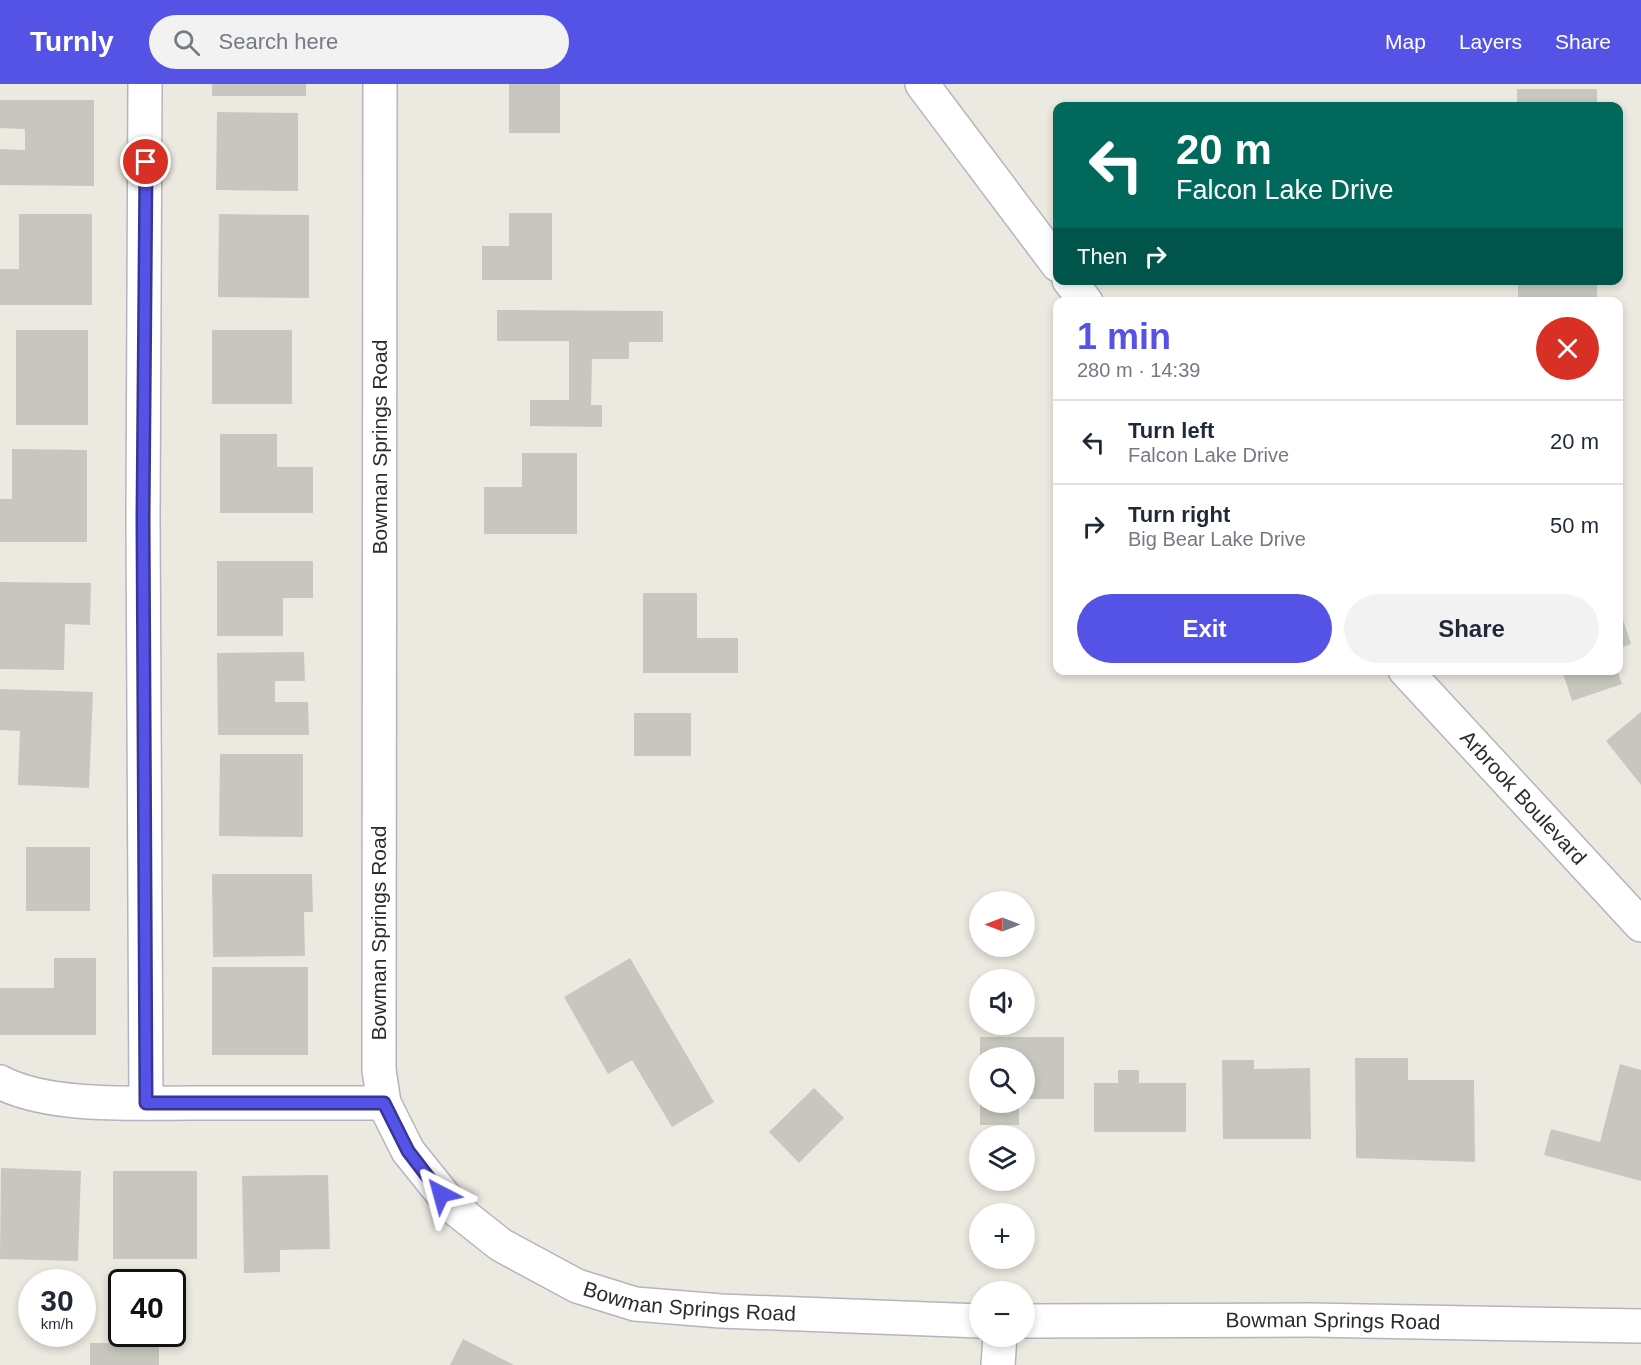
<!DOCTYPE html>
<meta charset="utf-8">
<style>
:root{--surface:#fff;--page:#f2f2f3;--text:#1f2937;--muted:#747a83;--line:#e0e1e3;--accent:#5553e6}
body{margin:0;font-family:Helvetica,sans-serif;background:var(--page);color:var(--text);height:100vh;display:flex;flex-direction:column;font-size:22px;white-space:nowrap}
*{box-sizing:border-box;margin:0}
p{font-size:20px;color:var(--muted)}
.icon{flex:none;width:33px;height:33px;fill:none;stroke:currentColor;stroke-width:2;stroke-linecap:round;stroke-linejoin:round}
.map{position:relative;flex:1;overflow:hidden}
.panel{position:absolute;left:1053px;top:213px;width:570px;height:378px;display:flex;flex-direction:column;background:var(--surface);border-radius:12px;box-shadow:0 3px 9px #0003}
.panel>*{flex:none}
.banner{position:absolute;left:1053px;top:18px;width:570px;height:183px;border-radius:12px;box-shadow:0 3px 9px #0003;background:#00695c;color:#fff;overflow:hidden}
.needle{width:39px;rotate:270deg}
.controls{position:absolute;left:969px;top:807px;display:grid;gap:12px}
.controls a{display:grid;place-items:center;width:66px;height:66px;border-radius:50%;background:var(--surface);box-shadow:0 3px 9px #0003;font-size:30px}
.speed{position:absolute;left:18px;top:1185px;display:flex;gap:12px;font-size:30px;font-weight:700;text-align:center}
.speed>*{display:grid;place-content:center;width:78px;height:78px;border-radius:50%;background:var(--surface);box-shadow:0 3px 9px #0003;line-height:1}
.speed small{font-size:15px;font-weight:400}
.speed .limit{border:3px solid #111;border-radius:9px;background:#fff;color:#111}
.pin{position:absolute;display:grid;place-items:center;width:51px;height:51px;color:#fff;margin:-26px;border:3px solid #fff;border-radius:50%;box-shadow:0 2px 6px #0007}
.me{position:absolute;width:66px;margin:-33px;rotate:321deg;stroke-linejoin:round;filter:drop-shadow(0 0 4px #0008)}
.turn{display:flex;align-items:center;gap:21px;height:126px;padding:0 24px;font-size:27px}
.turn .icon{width:78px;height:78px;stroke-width:2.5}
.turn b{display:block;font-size:42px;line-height:51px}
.then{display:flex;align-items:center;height:57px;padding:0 24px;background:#0003;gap:12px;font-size:22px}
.round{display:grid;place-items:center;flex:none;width:63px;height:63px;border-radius:32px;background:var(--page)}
.summary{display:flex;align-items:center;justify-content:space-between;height:102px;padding:0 24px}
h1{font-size:36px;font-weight:700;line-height:45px;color:var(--accent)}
.cta{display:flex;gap:12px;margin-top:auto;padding:12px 24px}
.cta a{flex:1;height:69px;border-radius:36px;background:var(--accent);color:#fff;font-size:24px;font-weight:700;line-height:69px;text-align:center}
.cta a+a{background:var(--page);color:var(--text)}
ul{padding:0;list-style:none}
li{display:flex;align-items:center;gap:18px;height:84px;padding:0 24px;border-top:2px solid var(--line)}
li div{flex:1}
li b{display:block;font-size:22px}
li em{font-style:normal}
header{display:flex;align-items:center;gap:36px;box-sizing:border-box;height:84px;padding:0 30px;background:var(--accent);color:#fff}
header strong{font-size:28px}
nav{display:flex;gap:33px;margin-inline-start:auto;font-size:21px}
.search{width:420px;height:54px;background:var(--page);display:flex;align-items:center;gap:15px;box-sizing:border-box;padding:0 21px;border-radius:33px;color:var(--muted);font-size:22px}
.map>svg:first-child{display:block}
.building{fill:#c8c7bf}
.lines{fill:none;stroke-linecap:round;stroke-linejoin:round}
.minor-casing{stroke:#b4b4be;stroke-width:36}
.minor{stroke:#fff;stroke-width:33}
.route-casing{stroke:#373696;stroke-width:15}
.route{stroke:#5553e6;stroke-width:10}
.labels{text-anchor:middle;stroke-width:4.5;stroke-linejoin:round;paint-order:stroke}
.street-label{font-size:21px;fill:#2c2c2c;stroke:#fff}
</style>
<header>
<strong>Turnly</strong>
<div class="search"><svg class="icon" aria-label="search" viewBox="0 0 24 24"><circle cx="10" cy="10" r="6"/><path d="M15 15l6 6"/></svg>Search here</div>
<nav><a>Map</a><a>Layers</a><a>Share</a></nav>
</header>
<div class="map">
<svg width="1641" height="1281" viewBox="0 0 1641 1281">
<rect width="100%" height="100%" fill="#ece9e0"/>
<!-- building -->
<g class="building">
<rect x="212" y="0" width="94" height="12"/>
<rect x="509" y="0" width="51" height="49"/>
<rect x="1517" y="5" width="80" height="17"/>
<polygon points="0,16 94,16 94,102 0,101 0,65 25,66 25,45 0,44"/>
<polygon points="217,28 298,29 298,107 216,106"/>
<polygon points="509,129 552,129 552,196 482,196 482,162 509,162"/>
<polygon points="19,130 92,130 92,221 0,221 0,185 19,185"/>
<polygon points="219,130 309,131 309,214 218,213"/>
<polygon points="1518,196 1597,196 1597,214 1570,214 1570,218 1518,218"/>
<polygon points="497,226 663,227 663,258 629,258 629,275 592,275 591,321 602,321 602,343 530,342 530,316 569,316 569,257 497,257"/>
<rect x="16" y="246" width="72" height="95"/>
<rect x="212" y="246" width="80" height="74"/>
<polygon points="220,350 277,350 277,383 313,383 313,429 220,429"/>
<polygon points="12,365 87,366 87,458 0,458 0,415 12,415"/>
<polygon points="522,369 577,369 577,450 484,450 484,403 522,403"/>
<polygon points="217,477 313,477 313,514 283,514 283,552 217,552"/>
<polygon points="0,498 91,499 90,541 65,540 64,586 0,585"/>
<polygon points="643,509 697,509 697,554 738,554 738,589 643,589"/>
<polygon points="1622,533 1631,560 1618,565 1618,534"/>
<polygon points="304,568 305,597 275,597 275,618 308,618 309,651 218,651 217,569"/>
<polygon points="1562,586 1617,586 1622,600 1572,617"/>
<polygon points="0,605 93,608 89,704 18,701 20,647 0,646"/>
<polygon points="1641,628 1641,701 1606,657"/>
<rect x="634" y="629" width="57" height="43"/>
<polygon points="220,670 303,670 303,753 219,752"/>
<rect x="26" y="763" width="64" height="64"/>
<polygon points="212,790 312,790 313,828 304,828 305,872 213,873"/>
<polygon points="54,874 96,874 96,951 0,951 0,904 54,904"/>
<polygon points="630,874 714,1018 672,1043 632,976 608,990 564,913"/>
<rect x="212" y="883" width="96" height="88"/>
<polygon points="980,953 1064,953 1064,1015 1024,1015 1024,974 980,974"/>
<polygon points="1355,974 1408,974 1408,996 1474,996 1475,1078 1356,1074"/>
<polygon points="1222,976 1254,976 1254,985 1310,984 1311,1055 1223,1055"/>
<polygon points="1620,980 1641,986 1641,1097 1544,1071 1551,1045 1600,1058"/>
<polygon points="1118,986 1139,986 1139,999 1186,999 1186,1048 1094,1048 1094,999 1118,999"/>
<polygon points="814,1004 844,1034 799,1079 769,1048"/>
<rect x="980" y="1018" width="39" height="23"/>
<polygon points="1,1084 81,1087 78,1177 0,1175"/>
<rect x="113" y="1087" width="84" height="88"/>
<polygon points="328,1091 330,1165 280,1166 280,1188 244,1189 242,1092"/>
<polygon points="463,1255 514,1281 450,1281"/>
<rect x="90" y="1259" width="69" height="22"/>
</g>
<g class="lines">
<defs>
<g id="minor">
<polyline points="145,0 143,434 146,1019"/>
<path id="s1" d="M380,0l-1,986 5,33 24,48 45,56 48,38 76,41 58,18 86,7 259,10"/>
<polyline points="922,0 1058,181"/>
<polyline points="1069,196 1086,218"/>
<path id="s2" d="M1405,586l236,255"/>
<path d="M0,998c49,26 137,21 193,21 64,0 127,0 191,0"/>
<path id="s3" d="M1024,1237l286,-1 331,6"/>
<polyline points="998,1281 1000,1252"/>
</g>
</defs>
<!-- minor casing -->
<use href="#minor" class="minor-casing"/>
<!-- minor -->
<use href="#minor" class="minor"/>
</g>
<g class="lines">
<defs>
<polyline id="route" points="146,78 143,434 146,1019 384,1019 408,1067 441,1110"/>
</defs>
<!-- route casing -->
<use href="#route" class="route-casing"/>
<!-- route -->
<use href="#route" class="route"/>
</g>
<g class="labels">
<!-- street labels -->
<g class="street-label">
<text transform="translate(380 363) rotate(-90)" y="7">Bowman Springs Road</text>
<text dy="7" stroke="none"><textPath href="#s2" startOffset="174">Arbrook Boulevard</textPath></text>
<text transform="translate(379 849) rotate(-90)" y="7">Bowman Springs Road</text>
<text dy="7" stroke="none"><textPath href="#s1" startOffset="1407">Bowman Springs Road</textPath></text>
<text dy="7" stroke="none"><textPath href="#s3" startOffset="309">Bowman Springs Road</textPath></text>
</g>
</g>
</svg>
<div class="controls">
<a><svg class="needle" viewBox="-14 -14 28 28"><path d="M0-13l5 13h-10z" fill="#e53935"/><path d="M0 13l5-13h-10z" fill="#747a83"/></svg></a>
<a><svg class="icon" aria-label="sound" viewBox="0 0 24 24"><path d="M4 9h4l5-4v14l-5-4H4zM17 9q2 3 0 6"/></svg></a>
<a><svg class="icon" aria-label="search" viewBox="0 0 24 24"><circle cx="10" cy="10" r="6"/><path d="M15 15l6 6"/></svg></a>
<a><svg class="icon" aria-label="layers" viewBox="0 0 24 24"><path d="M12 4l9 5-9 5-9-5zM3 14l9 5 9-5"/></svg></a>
<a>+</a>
<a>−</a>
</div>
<div class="speed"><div>30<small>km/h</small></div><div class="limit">40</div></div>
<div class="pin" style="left:146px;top:78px;background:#d93025"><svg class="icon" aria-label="arrive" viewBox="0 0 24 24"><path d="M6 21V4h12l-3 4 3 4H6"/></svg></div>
<svg class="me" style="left:441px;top:1110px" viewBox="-20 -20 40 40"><path d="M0-17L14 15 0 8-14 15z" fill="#5553e6" stroke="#fff" stroke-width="4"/></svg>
<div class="banner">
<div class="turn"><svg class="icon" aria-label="left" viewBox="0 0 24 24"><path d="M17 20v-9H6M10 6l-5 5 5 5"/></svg><div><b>20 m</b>Falcon Lake Drive</div></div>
<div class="then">Then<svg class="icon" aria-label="right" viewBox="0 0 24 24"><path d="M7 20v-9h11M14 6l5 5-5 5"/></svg></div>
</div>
<section class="panel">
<div class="summary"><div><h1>1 min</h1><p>280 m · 14:39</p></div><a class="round" style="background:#d93025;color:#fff"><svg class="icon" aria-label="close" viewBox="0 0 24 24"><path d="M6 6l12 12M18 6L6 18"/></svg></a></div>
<ul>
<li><svg class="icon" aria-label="left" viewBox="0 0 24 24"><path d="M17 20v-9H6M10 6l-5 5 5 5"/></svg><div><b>Turn left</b><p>Falcon Lake Drive</p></div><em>20 m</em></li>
<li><svg class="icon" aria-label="right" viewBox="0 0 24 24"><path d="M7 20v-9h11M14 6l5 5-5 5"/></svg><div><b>Turn right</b><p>Big Bear Lake Drive</p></div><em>50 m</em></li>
</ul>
<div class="cta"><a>Exit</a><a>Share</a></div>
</section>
</div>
